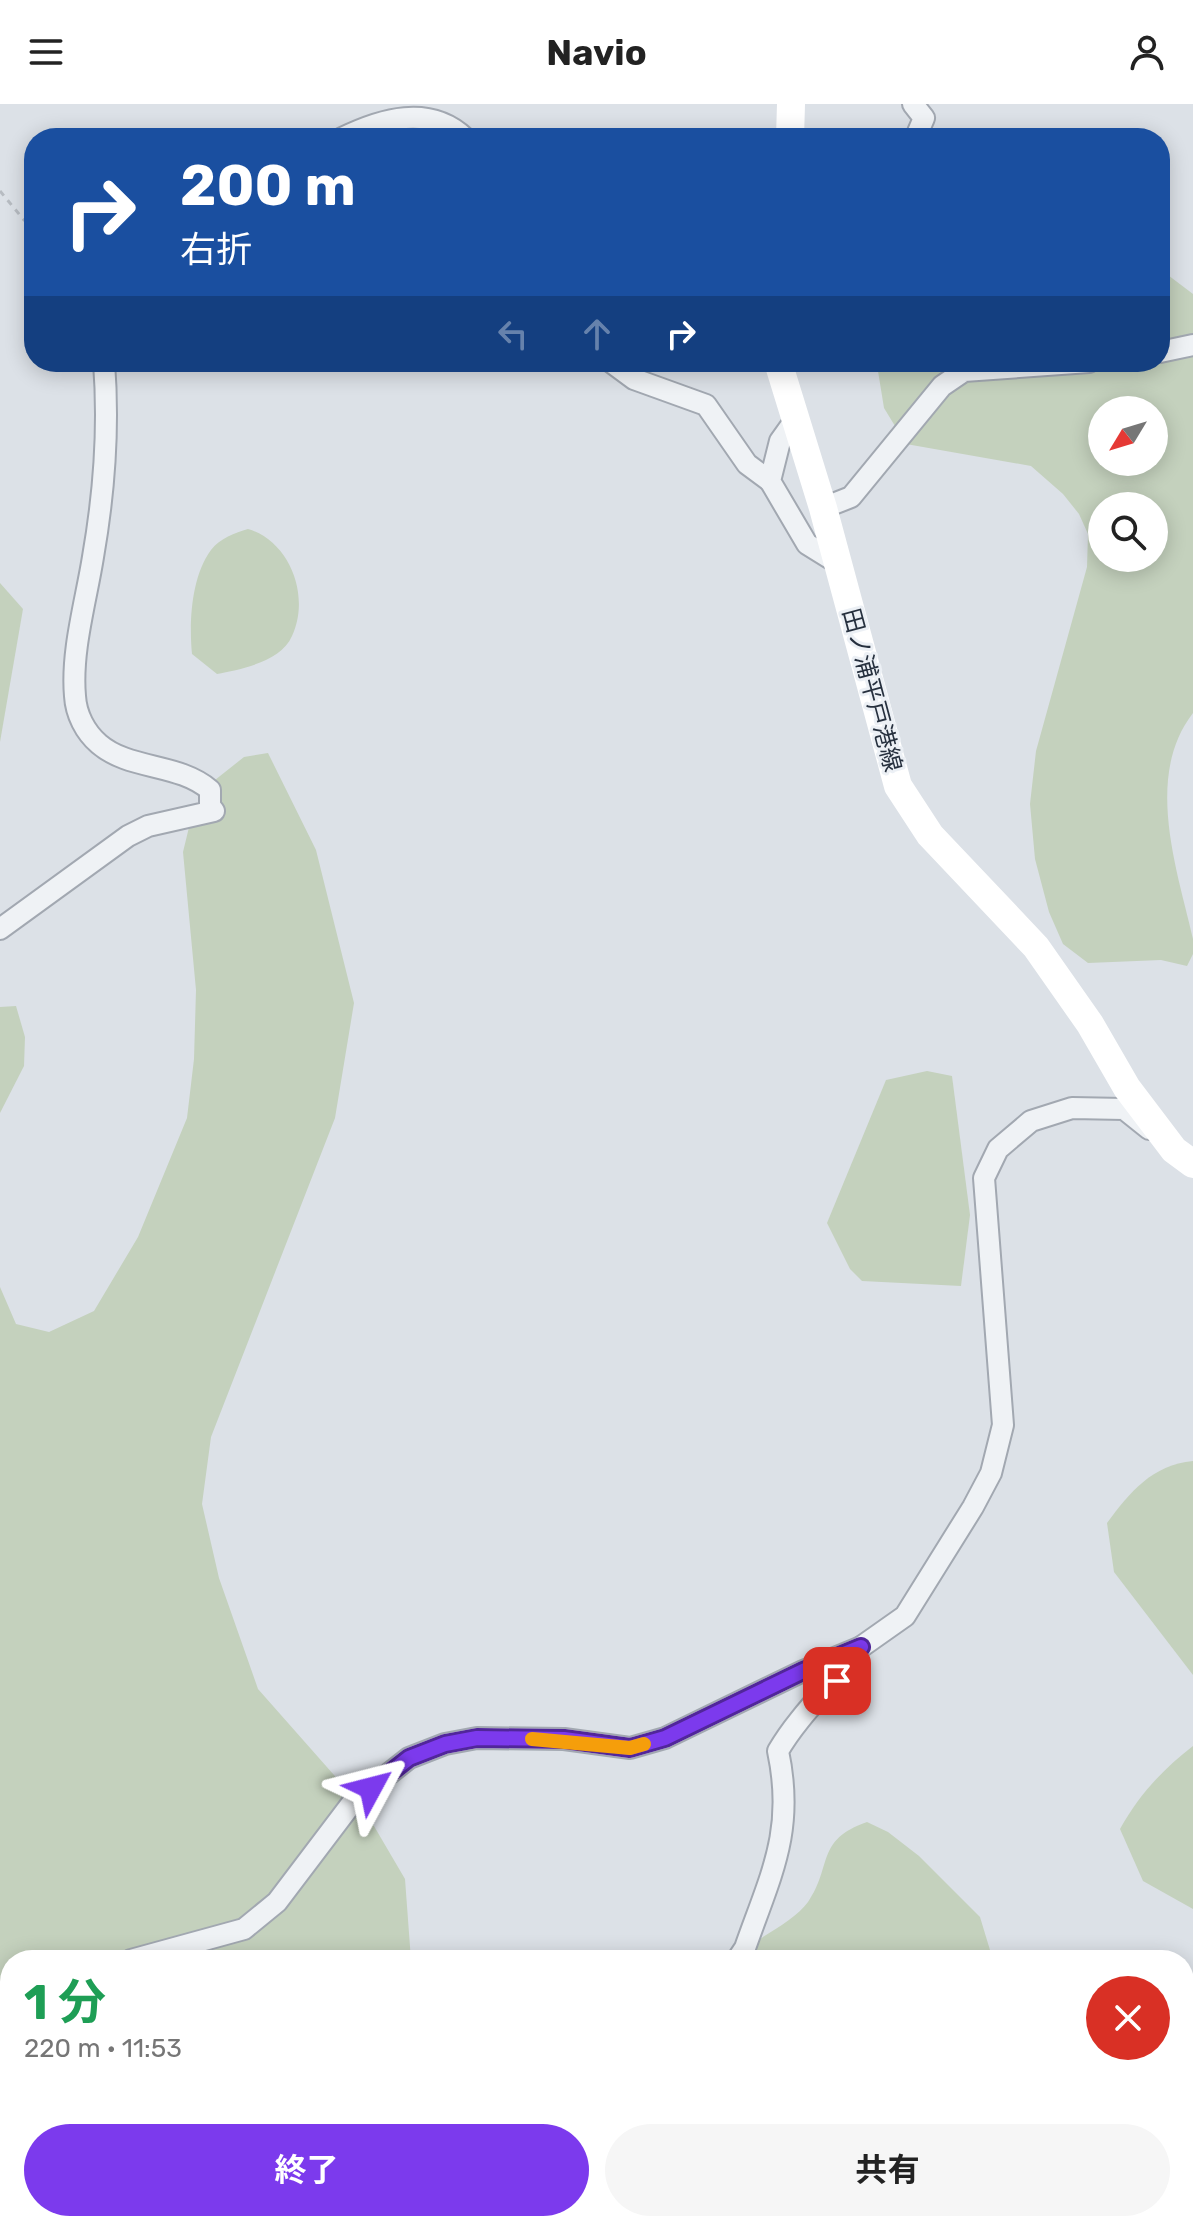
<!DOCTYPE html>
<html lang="ja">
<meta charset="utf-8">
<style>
:root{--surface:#fff;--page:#f6f6f6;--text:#222;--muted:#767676;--accent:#7c3aed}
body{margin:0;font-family:Rubik,"Noto Sans JP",sans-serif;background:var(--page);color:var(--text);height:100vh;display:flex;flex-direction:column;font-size:30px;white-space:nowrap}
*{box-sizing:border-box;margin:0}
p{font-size:26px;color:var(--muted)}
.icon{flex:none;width:44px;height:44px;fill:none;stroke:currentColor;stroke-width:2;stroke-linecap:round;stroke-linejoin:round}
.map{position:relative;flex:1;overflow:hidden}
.panel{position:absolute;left:0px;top:1846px;width:1194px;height:282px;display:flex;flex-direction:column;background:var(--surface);border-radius:32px 32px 0 0;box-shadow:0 4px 20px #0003}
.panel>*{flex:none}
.guide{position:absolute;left:24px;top:24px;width:1146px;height:244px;border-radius:32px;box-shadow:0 4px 20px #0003;background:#1a4fa0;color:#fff;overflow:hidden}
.needle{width:52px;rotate:232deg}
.tools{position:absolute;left:1088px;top:292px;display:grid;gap:16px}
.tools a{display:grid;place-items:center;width:80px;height:80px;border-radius:50%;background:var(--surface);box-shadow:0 4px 20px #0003;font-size:40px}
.pin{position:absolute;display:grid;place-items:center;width:68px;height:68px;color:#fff;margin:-34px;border-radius:16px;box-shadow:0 4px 12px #0006}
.me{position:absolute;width:88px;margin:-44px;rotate:52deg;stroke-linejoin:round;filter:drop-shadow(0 0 6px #0008)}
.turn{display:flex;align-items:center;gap:28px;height:168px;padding:0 24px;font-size:36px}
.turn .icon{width:104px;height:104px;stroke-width:2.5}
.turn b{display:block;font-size:56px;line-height:68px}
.lanes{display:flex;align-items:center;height:76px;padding:0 24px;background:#0003;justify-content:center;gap:40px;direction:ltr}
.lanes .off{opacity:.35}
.round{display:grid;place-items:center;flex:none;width:84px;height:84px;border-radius:42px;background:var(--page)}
.head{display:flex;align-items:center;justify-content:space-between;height:136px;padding:0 24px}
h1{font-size:48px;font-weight:700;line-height:60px;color:#1e9e55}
.action{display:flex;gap:16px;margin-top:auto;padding:16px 24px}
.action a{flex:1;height:92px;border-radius:48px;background:var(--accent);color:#fff;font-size:32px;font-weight:700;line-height:92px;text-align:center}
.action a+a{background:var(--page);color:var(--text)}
header{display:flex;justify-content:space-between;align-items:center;height:104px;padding:0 24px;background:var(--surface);font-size:36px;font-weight:700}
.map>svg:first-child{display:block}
.green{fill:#c4d1bd;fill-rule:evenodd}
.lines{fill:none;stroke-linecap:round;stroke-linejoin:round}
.street-casing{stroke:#a2a8b1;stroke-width:24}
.path{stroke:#b7bcc2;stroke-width:3;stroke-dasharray:6 6;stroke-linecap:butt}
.street{stroke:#eff2f5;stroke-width:20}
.secondary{stroke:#fff;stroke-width:28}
.route-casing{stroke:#51269a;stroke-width:20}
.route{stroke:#7c3aed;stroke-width:14}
.slow{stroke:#f59e0b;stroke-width:14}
.labels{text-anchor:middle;stroke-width:6;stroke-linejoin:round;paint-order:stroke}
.street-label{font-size:24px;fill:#26303e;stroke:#ecf0f5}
</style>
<header><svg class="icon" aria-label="menu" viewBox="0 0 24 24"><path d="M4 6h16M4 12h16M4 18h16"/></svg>Navio<svg class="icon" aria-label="person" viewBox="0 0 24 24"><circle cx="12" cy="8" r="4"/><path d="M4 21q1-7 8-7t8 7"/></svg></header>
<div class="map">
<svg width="1193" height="2127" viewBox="0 0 1193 2127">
<rect width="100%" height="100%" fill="#dce1e7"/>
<!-- green -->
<g class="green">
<path d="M1160,165l33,25v419c-49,63 -16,156 0,226v15l-6,12 -26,-6 -73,3 -25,-19 -14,-32 -14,-53 -5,-55 6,-53 51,-184 1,-33 -9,-20 -16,-20 -32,-28 -125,-22 -22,-36 -7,-43 283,-3zM1102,306h52v52h-52zM1102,402h52v52h-52z"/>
<path d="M248,425c41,12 63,66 44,107 -11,26 -51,33 -75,38l-25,-20c-3,-31 -1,-77 19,-104 9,-12 24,-17 37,-21z"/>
<polygon points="0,479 23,505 0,638"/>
<polygon points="268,649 316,746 354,899 335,1014 211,1333 202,1400 219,1474 258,1585 364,1705 405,1775 411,1856 10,1856 10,2118 231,2118 221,2127 0,2127 0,1183 16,1220 49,1228 94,1207 138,1133 187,1014 194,955 196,886 183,748 191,715 215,676 244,653"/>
<polygon points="16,902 25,933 24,962 0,1009 0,903"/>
<polygon points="927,967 952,972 970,1111 961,1182 862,1177 850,1165 827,1119 886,976"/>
<path d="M1193,1357v214l-79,-103 -7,-49c23,-31 45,-58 86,-62z"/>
<path d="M1193,1642v163l-50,-28 -23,-52c19,-34 42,-59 73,-83z"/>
<path d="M867,1718l21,10 31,24 61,61 13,43h-265c21,-17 65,-37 80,-58 25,-36 7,-62 59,-80z"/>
<polygon points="528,2118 569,2118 582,2127 515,2127"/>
<polygon points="951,2118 1139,2118 1170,2127 944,2127"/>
</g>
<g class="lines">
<defs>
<g id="street">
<polyline points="913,0 924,14 918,28 920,34"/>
<path d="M342,34c39,-19 87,-34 123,0"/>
<polyline points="1160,248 1193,241"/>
<polyline points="611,258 634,275 706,301 747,360 770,377"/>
<polyline points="795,316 780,337 770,377 807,440 836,458"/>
<polyline points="823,404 851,393 942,282 964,267 1089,258"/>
<path d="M0,825l128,-93 20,-10 66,-15 -4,-5v-16c-31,-27 -81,-20 -111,-46 -14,-12 -23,-30 -24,-48 -4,-45 11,-95 18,-139 11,-63 16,-131 11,-195"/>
<polyline points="131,1856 244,1825 277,1798 352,1699 409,1654 445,1640 477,1634 564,1635 630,1644 665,1634 803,1567 861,1543 905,1512 973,1403 991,1369 1003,1321 984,1074 998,1045 1031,1017 1072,1004 1124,1005 1149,1025"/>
<path d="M737,1856l8,-12c26,-74 50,-117 33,-197 22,-38 57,-68 83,-104"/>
<polyline points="0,1958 10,1955"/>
<polyline points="679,2118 679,2127"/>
</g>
</defs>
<!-- street casing -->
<use href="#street" class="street-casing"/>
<!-- path -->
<g class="path">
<polyline points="0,87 24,116 34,120"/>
<polyline points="535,2127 539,2118"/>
</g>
<!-- street -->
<use href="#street" class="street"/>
<!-- secondary -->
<g class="secondary">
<polyline points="790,34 791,0"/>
<polyline points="778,258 823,404 898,682 930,731 1036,843 1090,920 1127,984 1174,1046 1193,1060"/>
</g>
</g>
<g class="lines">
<defs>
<polyline id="route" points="371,1684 409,1654 445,1640 477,1634 564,1635 630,1644 665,1634 803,1567 861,1543 837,1577"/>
</defs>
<!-- route casing -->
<use href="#route" class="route-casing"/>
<!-- route -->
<use href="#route" class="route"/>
<!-- slow -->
<polyline class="slow" points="532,1635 630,1644 644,1640"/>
</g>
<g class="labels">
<!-- street labels -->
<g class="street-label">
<text transform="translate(872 586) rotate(75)" y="8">田ノ浦平戸港線</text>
</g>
</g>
</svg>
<div class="tools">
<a><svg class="needle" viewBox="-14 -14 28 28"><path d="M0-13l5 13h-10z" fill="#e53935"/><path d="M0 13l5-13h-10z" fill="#767676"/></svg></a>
<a><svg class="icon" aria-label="search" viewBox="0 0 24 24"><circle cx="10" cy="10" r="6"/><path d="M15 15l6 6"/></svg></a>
</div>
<div class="pin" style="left:837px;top:1577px;background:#d93025"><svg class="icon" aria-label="arrive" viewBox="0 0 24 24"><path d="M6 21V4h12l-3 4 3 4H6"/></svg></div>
<svg class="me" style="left:371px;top:1684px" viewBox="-20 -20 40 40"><path d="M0-17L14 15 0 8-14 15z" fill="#7c3aed" stroke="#fff" stroke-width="4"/></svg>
<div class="guide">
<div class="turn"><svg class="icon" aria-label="right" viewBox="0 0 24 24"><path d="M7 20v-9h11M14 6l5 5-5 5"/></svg><div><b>200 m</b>右折</div></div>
<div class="lanes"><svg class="icon off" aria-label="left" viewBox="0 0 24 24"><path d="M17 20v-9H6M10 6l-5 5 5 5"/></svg><svg class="icon off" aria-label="ahead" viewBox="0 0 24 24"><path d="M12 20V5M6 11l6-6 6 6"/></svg><svg class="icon" aria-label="right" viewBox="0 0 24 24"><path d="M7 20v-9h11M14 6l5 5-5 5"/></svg></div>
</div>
<section class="panel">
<div class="head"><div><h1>1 分</h1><p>220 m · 11:53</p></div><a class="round" style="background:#d93025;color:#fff"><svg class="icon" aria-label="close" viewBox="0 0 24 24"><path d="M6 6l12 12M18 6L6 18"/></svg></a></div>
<div class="action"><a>終了</a><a>共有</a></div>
</section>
</div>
